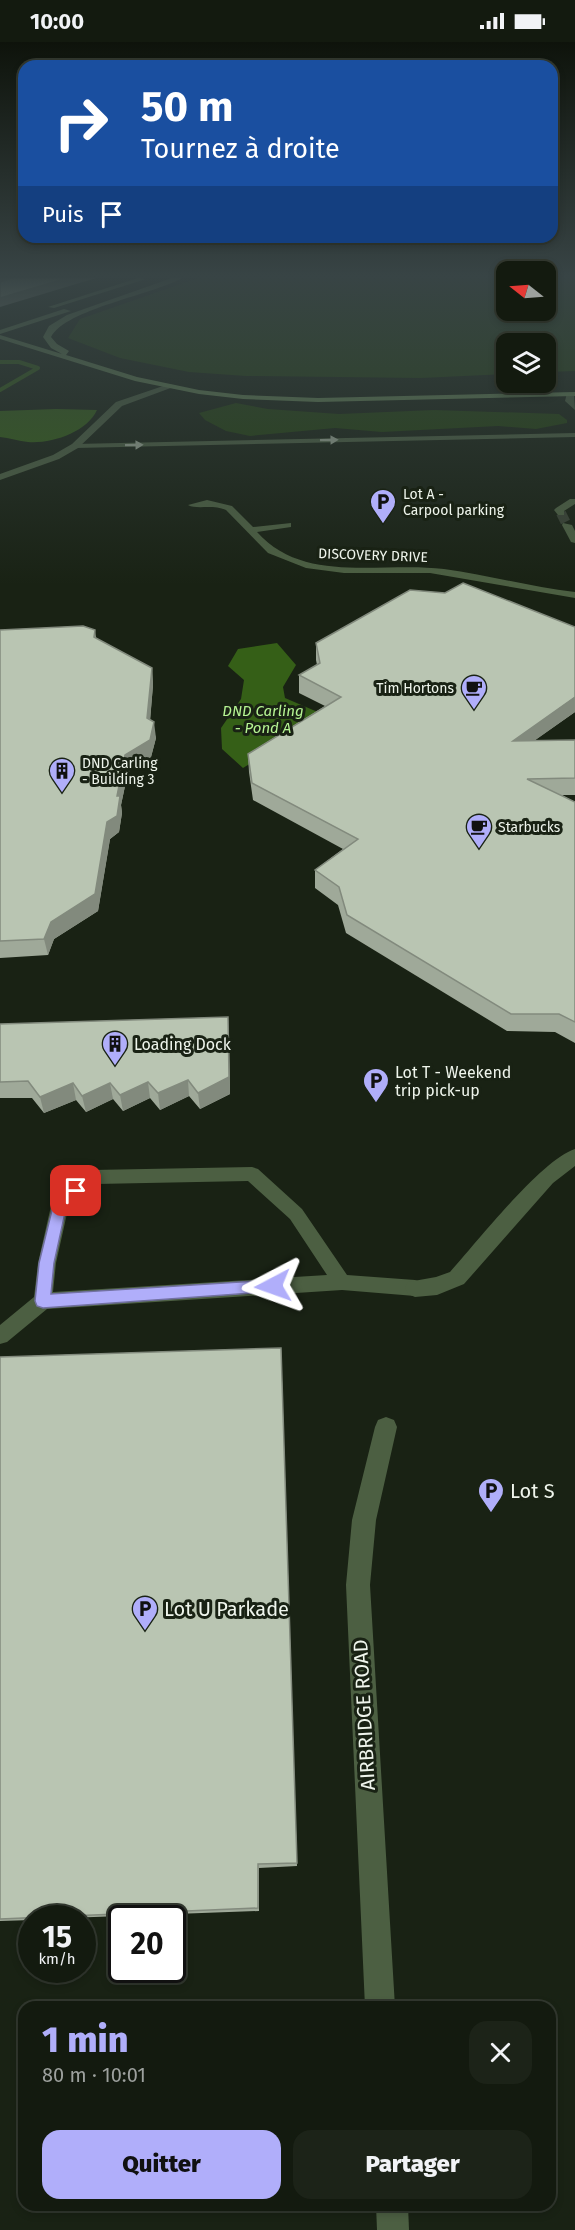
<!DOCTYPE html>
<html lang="fr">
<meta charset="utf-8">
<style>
:root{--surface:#131a0f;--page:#1c2318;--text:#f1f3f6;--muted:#9da19e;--line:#32382f;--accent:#b0aefa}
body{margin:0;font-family:"Fira Sans",sans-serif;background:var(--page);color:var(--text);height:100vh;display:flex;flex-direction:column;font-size:22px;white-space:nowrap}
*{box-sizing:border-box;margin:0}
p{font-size:20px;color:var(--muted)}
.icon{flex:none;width:33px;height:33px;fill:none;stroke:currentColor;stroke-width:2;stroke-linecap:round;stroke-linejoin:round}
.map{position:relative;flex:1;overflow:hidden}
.sheet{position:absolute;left:18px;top:1959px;width:538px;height:210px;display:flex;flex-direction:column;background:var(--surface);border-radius:18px;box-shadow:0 3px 9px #0003,0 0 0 2px var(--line)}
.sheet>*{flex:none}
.banner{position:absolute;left:18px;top:18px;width:540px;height:183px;border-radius:18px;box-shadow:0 3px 9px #0003,0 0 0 2px var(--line);background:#1a4fa0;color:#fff;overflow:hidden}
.needle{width:39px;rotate:287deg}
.controls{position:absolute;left:496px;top:219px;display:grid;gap:12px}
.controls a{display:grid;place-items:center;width:60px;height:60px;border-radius:12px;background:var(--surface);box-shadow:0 3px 9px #0003,0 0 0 2px var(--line);font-size:30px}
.speed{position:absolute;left:18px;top:1863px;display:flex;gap:12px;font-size:30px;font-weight:700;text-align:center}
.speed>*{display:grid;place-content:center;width:78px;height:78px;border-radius:50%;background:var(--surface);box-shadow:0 3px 9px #0003,0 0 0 2px var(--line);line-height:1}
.speed small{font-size:15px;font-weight:400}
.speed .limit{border:3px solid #111;border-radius:9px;background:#fff;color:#111}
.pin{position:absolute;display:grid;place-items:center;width:51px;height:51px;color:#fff;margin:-26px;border-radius:12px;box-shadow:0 3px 9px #0006}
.me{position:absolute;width:66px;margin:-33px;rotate:266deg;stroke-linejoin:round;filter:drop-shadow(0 0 4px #0008)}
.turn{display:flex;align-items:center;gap:21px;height:126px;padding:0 24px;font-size:27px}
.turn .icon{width:78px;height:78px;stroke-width:2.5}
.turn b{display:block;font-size:42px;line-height:51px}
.then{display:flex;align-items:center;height:57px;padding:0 24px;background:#0003;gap:12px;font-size:22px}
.round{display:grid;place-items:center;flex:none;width:63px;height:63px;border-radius:18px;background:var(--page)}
.overview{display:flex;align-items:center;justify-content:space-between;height:102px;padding:0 24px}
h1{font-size:36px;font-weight:800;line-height:45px;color:var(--accent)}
.primary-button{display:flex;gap:12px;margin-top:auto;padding:12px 24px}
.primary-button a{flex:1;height:69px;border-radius:18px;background:var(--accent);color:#111;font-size:24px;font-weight:800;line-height:69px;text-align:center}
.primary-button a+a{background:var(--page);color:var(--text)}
.status{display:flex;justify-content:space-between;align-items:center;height:42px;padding:0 30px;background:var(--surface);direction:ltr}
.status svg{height:16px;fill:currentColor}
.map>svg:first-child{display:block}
.green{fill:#244110}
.water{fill:#355f17}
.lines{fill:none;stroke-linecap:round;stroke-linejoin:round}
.stream{stroke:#355f17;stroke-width:4}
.street-tunnel{stroke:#394234;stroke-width:10;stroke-dasharray:10 5;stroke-linecap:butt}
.lane{fill:#4c5f42;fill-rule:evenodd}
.street{fill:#4c5f42;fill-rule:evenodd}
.secondary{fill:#658355;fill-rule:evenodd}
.wall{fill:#9fa999}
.shaded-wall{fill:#828a7d}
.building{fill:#b9c5b2;stroke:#828a7d;stroke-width:1.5}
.oneway{fill:#9eaa97}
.route{fill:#b0aefa;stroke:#7271a2;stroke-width:1.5}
.labels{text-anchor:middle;stroke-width:6;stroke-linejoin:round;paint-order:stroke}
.far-poi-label{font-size:14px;fill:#eff5ec;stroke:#192214;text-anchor:start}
.far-street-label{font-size:14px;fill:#eff5ec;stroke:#192214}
.far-water-label{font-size:15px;font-style:italic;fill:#b6f493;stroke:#192214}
.poi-label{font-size:16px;fill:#eff5ec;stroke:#192214;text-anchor:start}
.near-poi-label{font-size:20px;fill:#eff5ec;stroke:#192214;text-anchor:start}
.near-street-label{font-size:20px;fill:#eff5ec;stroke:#192214}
</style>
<div class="status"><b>10:00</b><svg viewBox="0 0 49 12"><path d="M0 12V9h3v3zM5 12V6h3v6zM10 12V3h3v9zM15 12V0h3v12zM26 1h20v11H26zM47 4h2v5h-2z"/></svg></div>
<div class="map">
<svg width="575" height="2188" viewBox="0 0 575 2188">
<rect width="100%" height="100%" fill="#192214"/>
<!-- green -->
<g class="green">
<polygon points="198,236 507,236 507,268 546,268 546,236 575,236 575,329 546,330 546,302 507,302 507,332 421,336 246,334 189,330 120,316 68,296 80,277"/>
<polygon points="236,361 268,367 339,372 434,368 559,372 567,378 567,381 536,387 498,384 382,390 335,386 250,394 226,389 205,378 199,371"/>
</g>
<!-- water -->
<g class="water">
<path d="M56,367l41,1c-10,22 -45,34 -69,32 -9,-1 -19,-4 -28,-5v-26z"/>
<polygon points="277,601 296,623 283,645 285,656 327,674 243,726 222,707 221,686 241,657 244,638 228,624 238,607"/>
</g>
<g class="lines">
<!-- stream -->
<polyline class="stream" points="0,320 19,320 38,326 0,348"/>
<!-- street-tunnel -->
<polyline class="street-tunnel" points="561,471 567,483"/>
<!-- lane -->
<g class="lane">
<polygon points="575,391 575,395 75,406 71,404 75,402"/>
<path d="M207,458l25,6 21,21 38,-4v4l-34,5c47,53 125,29 187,37 44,6 87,18 131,23v6l-145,-25h-86l-38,-5 -38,-15 -42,-43c-14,-6 -29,0 -38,-5z"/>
<path d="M252,1125l6,2 44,40 45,66 68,5 6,2 3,6 -3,6 -6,2 -73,-6 -295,19 -40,33 -7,2v-19l34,-28 4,-34 13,-57 3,-5 32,-29 6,-2zM248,1139l42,38 37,56 -274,17 3,-29 12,-54 28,-25z"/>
</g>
<!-- street -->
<g class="street">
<polygon points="169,342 176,344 122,364 78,406 59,417 0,438 0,432 53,413 72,402 116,360"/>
<polygon points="567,351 574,353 575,368 565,359"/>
<polygon points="570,457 575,457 575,462 564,469 564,473 558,473 554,468 556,466"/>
<polygon points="563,481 572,483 575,489 575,501 571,500 562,483"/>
<path d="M575,1107v17l-22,17 -89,101 -27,11 -22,2 -7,-3 -3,-6 3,-6 28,-5 14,-5c27,-30 91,-112 125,-123z"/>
<polygon points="386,1375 394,1378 397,1385 376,1478 370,1543 395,1965 365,1965 346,1543 352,1478 375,1385 378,1378"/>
<polygon points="376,2163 408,2163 409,2188 377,2188"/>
</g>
<!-- secondary -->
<g class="secondary">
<polygon points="138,236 146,237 54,266 48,265"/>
<path d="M172,236h10c-30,17 -116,31 -131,59l6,7 12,7 -3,4 71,22 62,13 44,5 75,3 257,-6v4l-257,6 -75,-3 -44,-5 -64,-13 -135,-42v-4l62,19 -11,-6 -8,-11 6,-11 18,-11z"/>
<polygon points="64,267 71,269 0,292 0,288"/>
</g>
</g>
<!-- wall -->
<g class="wall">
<polygon points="0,588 95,588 96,596 152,626 153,643 150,678 156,696 151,715 128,730 121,763 122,771 119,790 110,797 98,869 54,897 48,913 0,916"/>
<polygon points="316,601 575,670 535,698 575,698 575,753 562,753 575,760 575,1001 555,990 507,989 346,891 338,863 315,846 315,828 343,807 253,758 249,730 248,712 325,664 299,651 299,633 317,623 316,618"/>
<polygon points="0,982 229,992 230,1052 200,1067 189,1054 160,1068 150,1056 123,1069 113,1057 86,1070 76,1058 44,1071 32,1056 0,1056"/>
<polygon points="281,1306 297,1824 259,1826 259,1869 67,1876 32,1876 32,1878 0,1879 0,1315"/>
</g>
<!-- shaded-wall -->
<g class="shaded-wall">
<polygon points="0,236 16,236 0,242"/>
<polygon points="67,236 96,236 0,265 0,256"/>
<polygon points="152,626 153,643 149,692 147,676"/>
<polygon points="575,655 575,670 510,716 513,699"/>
<polygon points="154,680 156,696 151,715 128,730 121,763 122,771 119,790 110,797 98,869 54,897 48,913 44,897 51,880 117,754 125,713"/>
<polygon points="228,975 230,1052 200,1067 198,1051"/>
<polygon points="188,1038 189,1054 160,1068 158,1051"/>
<polygon points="148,1040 150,1056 123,1069 120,1053"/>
<polygon points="73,1041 76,1058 44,1071 40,1055"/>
<polygon points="110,1041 113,1057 86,1070 82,1054"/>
</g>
<!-- building -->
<g class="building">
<polygon points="12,236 67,236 0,256 0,240"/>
<polygon points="463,541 575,585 575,655 513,699 575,698 575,736 527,737 575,760 575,980 559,972 511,972 347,873 339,845 315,828 358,797 252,741 248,712 341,655 299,633 320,621 316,601 410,548 445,551"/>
<polygon points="83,584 95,588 94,595 152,626 147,676 154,680 150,698 125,713 117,754 120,754 117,774 107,780 95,852 51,880 44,897 0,899 0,588"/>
<polygon points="228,975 229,1035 198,1051 188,1038 158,1051 148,1040 120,1053 110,1041 82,1054 73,1041 40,1055 28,1039 0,1040 0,982"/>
<polygon points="281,1306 297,1821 258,1822 258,1866 0,1877 0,1315"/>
</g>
<!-- one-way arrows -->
<defs><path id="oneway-solid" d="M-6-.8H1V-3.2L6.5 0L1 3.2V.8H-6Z" transform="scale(1.5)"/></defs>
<g class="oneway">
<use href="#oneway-solid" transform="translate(329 398) rotate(-1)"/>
<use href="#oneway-solid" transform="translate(134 403) rotate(-1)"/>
</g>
<!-- sky -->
<linearGradient id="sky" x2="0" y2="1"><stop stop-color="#0e130b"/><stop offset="0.43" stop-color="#384445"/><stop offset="1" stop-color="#384445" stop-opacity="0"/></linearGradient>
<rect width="575" height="543" fill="url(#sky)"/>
<!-- route -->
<polygon class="route" points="76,1144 81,1145 83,1149 66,1166 54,1221 51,1252 273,1238 279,1240 281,1244 279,1249 43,1266 37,1264 35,1259 39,1221 53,1164 71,1145"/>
<!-- icons -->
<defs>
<symbol id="parking-pin" viewBox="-11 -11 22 30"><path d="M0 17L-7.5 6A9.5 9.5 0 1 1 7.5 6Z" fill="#b0aefa" stroke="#192214"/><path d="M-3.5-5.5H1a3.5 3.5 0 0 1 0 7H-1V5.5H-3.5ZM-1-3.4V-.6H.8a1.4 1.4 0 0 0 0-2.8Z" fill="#111"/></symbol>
<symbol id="cafe-pin" viewBox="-11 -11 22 30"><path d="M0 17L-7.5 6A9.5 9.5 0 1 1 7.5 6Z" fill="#b0aefa" stroke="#192214"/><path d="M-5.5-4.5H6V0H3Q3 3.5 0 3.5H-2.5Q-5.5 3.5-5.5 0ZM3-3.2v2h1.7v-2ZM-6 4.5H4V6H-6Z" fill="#111"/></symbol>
<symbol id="building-pin" viewBox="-11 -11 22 30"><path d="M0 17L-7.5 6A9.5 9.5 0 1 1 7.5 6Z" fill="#b0aefa" stroke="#192214"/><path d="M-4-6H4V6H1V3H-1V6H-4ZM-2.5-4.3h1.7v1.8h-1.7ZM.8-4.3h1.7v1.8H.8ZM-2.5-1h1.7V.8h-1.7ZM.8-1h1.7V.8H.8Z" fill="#111"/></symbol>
</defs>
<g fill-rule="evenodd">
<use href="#parking-pin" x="368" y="445" width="30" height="40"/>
<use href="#cafe-pin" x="459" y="631" width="30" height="40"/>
<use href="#building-pin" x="47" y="714" width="30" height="40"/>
<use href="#cafe-pin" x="464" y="770" width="30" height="40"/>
<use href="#building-pin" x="100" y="987" width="30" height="40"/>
<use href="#parking-pin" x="361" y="1024" width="30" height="40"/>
<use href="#parking-pin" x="476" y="1434" width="30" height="40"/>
<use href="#parking-pin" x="130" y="1552" width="30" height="40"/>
</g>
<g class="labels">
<!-- far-poi labels -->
<g class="far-poi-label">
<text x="403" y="457">Lot A -<tspan x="403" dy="16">Carpool parking</tspan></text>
<text x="454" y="651" text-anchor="end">Tim Hortons</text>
<text x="82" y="726">DND Carling<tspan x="82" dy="16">- Building 3</tspan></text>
<text x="498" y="790">Starbucks</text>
</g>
<!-- far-street labels -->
<g class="far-street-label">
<text transform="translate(373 513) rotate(2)" y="5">DISCOVERY DRIVE</text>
</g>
<!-- far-water labels -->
<g class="far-water-label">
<text x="263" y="674">DND Carling<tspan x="263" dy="17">- Pond A</tspan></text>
</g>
<!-- poi labels -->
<g class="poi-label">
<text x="134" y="1008">Loading Dock</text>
<text x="395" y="1036">Lot T - Weekend<tspan x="395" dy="18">trip pick-up</tspan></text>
</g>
<!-- near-poi labels -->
<g class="near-poi-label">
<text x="510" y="1456">Lot S</text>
<text x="164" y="1574">Lot U Parkade</text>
</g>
<!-- near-street labels -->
<g class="near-street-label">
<text transform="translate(364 1673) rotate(-93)" y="7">AIRBRIDGE ROAD</text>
</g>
</g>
</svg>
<div class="controls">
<a><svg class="needle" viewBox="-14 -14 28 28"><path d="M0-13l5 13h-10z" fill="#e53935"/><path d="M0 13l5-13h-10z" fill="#9da19e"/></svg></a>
<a><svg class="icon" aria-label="layers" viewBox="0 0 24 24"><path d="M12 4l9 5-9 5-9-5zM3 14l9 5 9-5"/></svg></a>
</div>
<div class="speed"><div>15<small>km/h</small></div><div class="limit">20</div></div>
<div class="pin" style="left:76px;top:1149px;background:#d93025"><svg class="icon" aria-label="arrive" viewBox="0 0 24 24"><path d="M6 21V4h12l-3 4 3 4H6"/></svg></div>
<svg class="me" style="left:273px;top:1244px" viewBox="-20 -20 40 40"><path d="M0-17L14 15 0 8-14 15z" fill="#b0aefa" stroke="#fff" stroke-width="4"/></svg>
<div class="banner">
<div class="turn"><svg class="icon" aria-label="right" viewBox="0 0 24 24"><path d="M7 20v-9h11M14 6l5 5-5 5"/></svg><div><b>50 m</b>Tournez à droite</div></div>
<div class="then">Puis<svg class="icon" aria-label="arrive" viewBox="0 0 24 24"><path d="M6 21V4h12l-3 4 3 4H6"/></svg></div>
</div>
<section class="sheet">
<div class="overview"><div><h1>1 min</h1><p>80 m · 10:01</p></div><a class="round"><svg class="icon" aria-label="close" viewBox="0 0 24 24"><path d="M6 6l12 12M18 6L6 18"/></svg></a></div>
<div class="primary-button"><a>Quitter</a><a>Partager</a></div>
</section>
</div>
